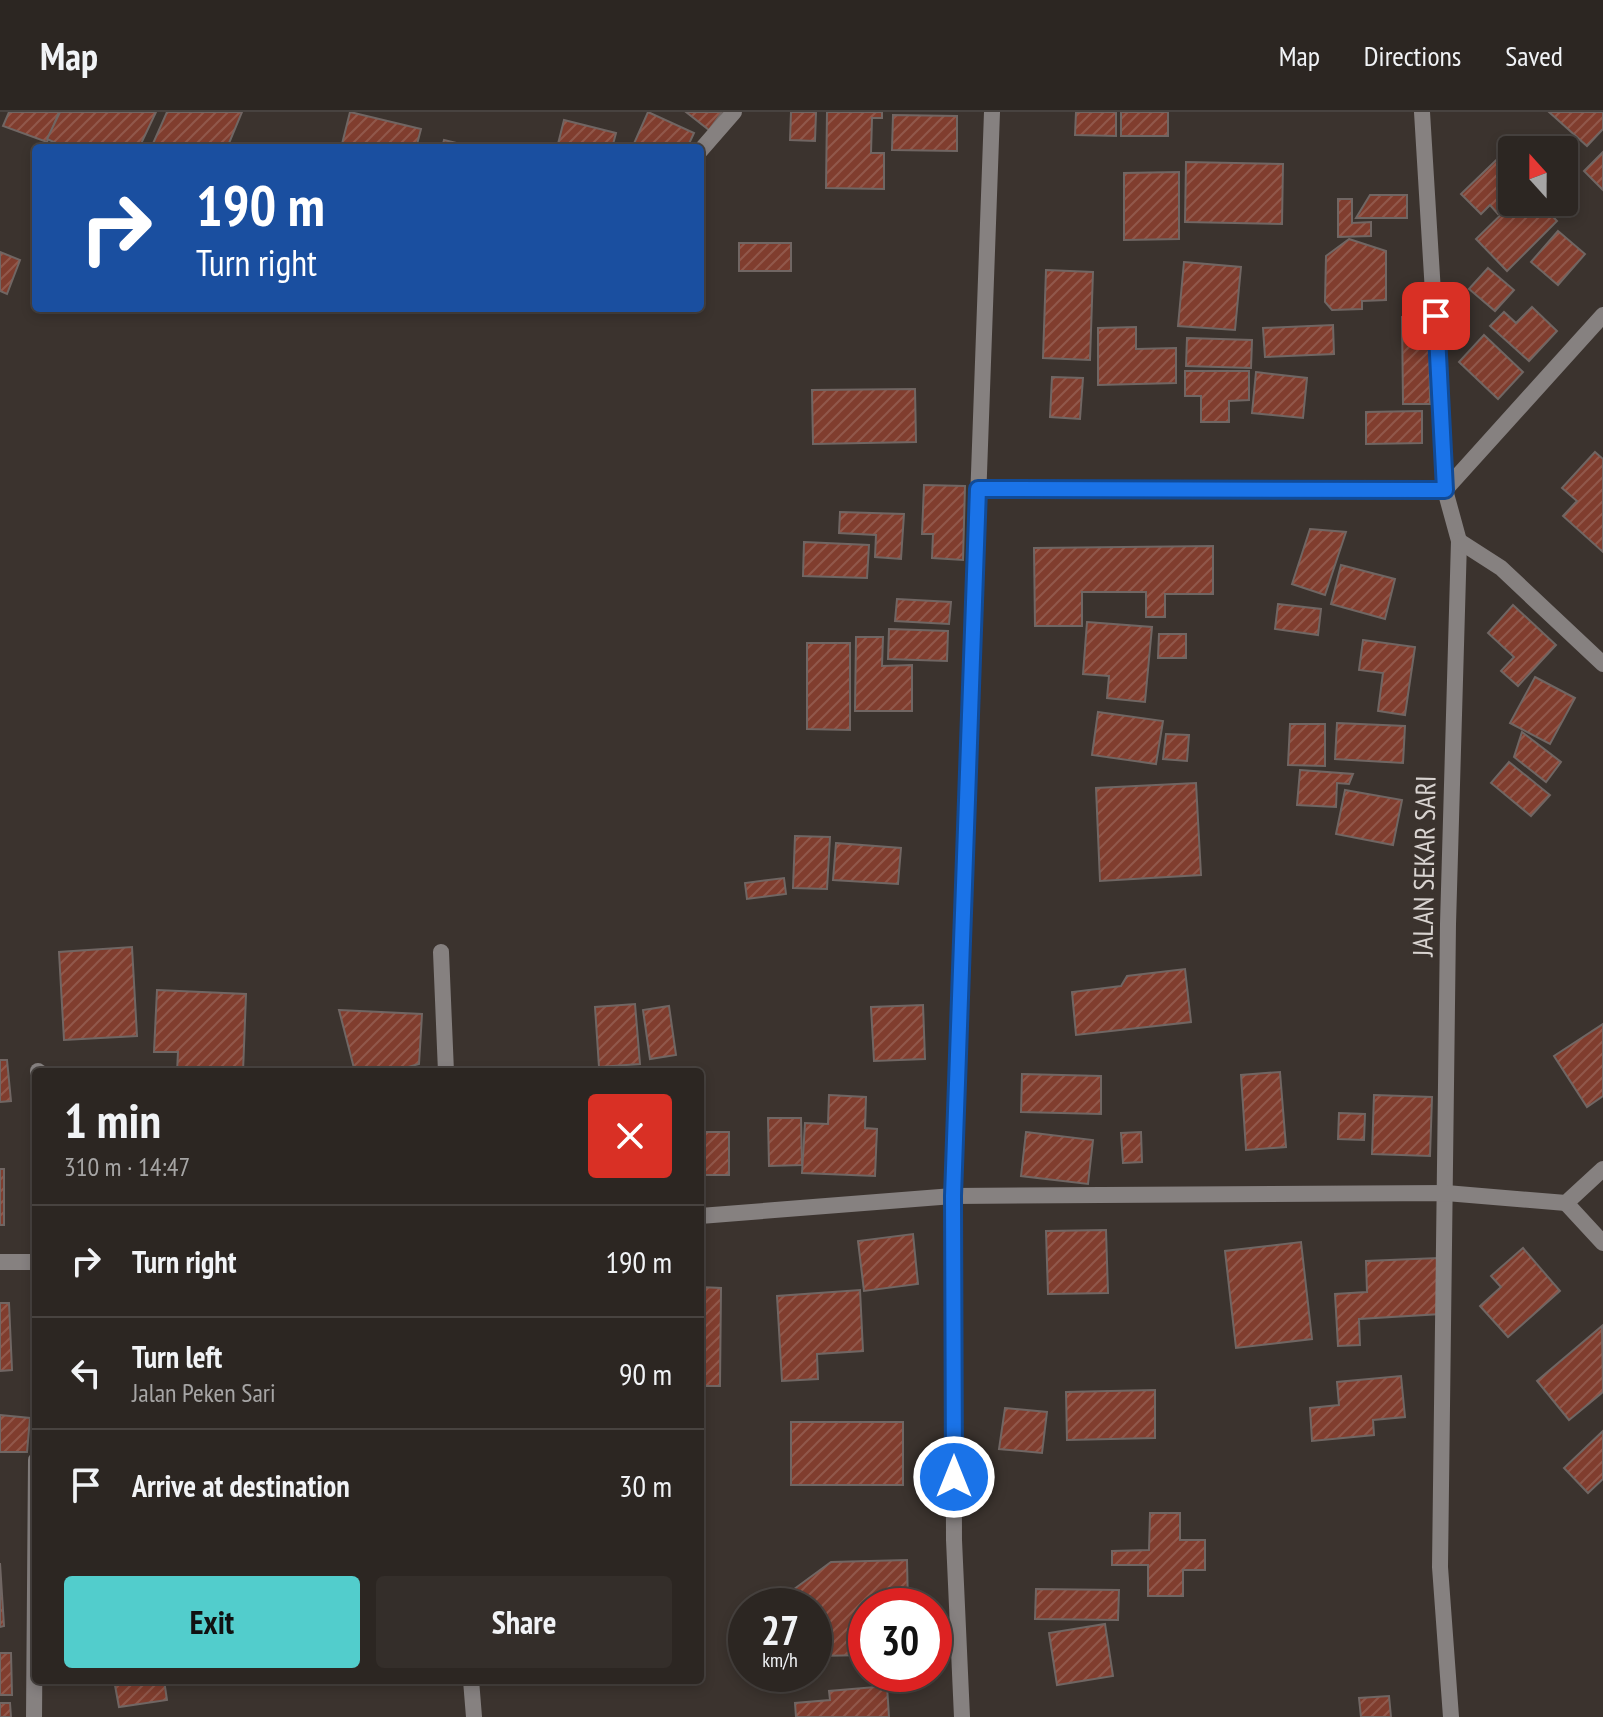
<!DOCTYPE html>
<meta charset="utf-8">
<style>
:root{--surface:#2c2622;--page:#342e2a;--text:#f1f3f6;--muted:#a6a5a5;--line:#484340;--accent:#52cdcc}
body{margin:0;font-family:"PT Sans Narrow",sans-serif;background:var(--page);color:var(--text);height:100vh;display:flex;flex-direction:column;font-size:30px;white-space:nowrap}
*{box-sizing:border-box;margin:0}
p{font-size:26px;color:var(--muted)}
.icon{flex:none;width:44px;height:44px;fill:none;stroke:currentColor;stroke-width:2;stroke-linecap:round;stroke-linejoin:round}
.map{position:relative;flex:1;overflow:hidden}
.details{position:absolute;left:32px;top:956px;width:672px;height:616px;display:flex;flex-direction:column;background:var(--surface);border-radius:8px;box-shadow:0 4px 12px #0003,0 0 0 2px var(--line)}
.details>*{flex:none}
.hud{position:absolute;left:32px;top:32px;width:672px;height:168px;border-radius:8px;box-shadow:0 4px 12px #0003,0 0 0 2px var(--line);background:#1a4fa0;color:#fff;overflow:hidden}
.needle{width:52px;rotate:339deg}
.buttons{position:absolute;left:1498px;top:24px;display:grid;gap:16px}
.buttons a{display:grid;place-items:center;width:80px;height:80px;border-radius:8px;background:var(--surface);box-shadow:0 4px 12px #0003,0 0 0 2px var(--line);font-size:40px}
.speed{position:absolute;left:728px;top:1476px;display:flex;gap:16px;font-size:40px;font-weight:700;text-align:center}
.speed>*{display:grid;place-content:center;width:104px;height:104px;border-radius:50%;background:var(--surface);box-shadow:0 4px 12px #0003,0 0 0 2px var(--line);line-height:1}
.speed small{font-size:20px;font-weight:400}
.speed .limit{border:12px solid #d22;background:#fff;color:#111}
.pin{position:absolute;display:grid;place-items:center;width:68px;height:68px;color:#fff;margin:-34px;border-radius:16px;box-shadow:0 4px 12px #0006}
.me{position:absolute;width:88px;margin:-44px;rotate:0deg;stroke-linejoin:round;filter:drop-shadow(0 0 6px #0008)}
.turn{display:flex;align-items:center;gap:28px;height:168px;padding:0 32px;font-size:36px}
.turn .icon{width:104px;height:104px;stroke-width:2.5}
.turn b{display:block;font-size:56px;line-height:68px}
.round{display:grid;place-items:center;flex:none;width:84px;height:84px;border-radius:8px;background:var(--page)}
.head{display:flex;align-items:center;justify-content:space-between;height:136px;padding:0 32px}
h1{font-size:48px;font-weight:700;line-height:60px}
.button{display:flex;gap:16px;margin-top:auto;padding:16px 32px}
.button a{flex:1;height:92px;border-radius:8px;background:var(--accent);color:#111;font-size:32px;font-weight:700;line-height:92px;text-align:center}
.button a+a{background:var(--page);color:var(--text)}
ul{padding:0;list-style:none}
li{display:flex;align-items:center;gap:24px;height:112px;padding:0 32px;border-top:2px solid var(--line)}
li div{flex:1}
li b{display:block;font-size:30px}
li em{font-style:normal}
header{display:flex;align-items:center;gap:48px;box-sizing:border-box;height:112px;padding:0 40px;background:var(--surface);border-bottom:2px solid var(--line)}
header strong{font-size:38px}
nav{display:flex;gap:44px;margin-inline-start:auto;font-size:28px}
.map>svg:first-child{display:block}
.building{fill:url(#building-hatch);stroke:#706663;stroke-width:2}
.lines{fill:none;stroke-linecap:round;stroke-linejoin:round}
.minor{stroke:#868180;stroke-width:16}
.route-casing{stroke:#114b97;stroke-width:20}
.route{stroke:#1a73e8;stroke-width:14}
.labels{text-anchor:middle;stroke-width:6;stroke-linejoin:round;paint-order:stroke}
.street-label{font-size:28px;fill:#d8d3d0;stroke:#3b332e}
</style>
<header>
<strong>Map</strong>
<nav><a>Map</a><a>Directions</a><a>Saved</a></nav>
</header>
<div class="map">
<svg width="1603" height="1605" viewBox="0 0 1603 1605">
<defs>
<pattern id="building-hatch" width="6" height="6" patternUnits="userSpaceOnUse" patternTransform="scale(2)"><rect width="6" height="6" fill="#803d2e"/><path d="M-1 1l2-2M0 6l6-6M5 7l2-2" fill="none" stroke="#91584b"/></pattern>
</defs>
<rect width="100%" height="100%" fill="#3b332e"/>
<!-- building -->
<g class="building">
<polygon points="9,0 59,0 47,30 3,14"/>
<polygon points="60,0 156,0 139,36 67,36 47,27"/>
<polygon points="167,0 242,0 227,36 151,36"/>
<polygon points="350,0 421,17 416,36 341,36"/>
<polygon points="648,0 694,21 687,36 632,36"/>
<polygon points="686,0 722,0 709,18"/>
<polygon points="791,0 816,0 815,29 790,28"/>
<polygon points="827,0 882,0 882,6 872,6 871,41 884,41 884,77 826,76"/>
<polygon points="1076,0 1116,0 1116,24 1075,23"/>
<rect x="1121" y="0" width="47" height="24"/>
<polygon points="1549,0 1603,0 1603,17 1587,34"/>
<polygon points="893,3 957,4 957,39 892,38"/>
<polygon points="564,8 616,21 612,36 557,36"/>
<polygon points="444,28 477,36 442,36"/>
<polygon points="1512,33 1517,38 1512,38 1512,88 1498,102 1490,93 1481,102 1461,82"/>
<polygon points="1603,40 1603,78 1584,59"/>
<polygon points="1186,50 1283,52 1282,112 1185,110"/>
<polygon points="1179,60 1179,127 1124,128 1124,61"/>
<polygon points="1370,83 1407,83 1407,106 1356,106"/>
<polygon points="1338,87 1352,87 1352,111 1371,110 1371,124 1338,125"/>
<polygon points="1514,90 1539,90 1557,109 1507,159 1476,127"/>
<polygon points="1558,119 1585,142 1558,173 1531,150"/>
<polygon points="1349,127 1386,139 1386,188 1362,189 1362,197 1332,198 1325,190 1326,144"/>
<rect x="739" y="131" width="52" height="28"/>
<polygon points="0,140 20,148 7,182 0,179"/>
<polygon points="1184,150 1241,155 1235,218 1178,214"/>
<polygon points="1488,156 1514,178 1495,199 1469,177"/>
<polygon points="1046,158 1093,160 1090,248 1043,246"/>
<polygon points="1532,195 1557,219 1529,249 1490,214 1504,200 1516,211"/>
<polygon points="1402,205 1429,205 1430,292 1403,292"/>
<polygon points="1333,213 1334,242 1265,245 1263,216"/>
<polygon points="1136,215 1136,237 1176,236 1176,271 1098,273 1098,216"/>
<polygon points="1484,223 1523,260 1498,287 1459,250"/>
<polygon points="1187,226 1252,228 1251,256 1186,254"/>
<polygon points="1185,259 1249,259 1249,288 1229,289 1229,310 1201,310 1201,284 1185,284"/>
<polygon points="1256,260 1307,266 1303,306 1252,301"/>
<polygon points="1052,265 1083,266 1080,307 1050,305"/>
<polygon points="915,277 916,330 813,332 812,278"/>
<polygon points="1422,299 1422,331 1366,332 1366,300"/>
<polygon points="1595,340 1603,347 1603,440 1563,404 1577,389 1562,376"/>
<polygon points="924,373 965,374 963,448 932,446 933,422 922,422"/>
<polygon points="840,400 904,402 901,447 875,445 876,423 839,421"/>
<polygon points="1310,417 1346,420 1325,483 1292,472"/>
<polygon points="804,430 869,433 867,466 803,464"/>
<polygon points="1213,434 1213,482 1165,482 1165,505 1146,505 1146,480 1082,480 1082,514 1035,514 1034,436"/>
<polygon points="1341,453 1395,467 1385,507 1331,492"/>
<polygon points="897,487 951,490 949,512 895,509"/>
<polygon points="1278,492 1321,497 1318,523 1275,517"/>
<polygon points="1513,493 1556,533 1518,574 1501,559 1514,545 1488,521"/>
<polygon points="1087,510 1152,515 1145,590 1107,586 1109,564 1083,562"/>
<polygon points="889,517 948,519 947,549 888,547"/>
<polygon points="1159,522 1186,522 1186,546 1158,546"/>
<polygon points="856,525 883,525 882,554 912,553 912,599 855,599"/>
<polygon points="1363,528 1415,535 1405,603 1378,599 1383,561 1359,558"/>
<polygon points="807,531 850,531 850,618 807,617"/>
<polygon points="1535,565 1575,586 1550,632 1510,611"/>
<polygon points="1098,600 1163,609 1156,652 1092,643"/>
<polygon points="1337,611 1405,614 1403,651 1335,647"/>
<polygon points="1290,612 1325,612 1325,654 1288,653"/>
<polygon points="1522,620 1561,650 1546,670 1514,645"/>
<polygon points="1166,622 1189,623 1187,649 1163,647"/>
<polygon points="1509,650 1550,683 1531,704 1491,671"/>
<polygon points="1300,658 1353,662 1349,672 1337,671 1336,695 1297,693"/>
<polygon points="1196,671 1201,763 1100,769 1096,676"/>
<polygon points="1345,678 1402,688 1393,733 1336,722"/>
<polygon points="795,724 830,725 827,777 793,776"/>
<polygon points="836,731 901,736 898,772 833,768"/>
<polygon points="784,766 786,782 747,787 745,771"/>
<polygon points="132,835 137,924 64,928 59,840"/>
<polygon points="1185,857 1191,910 1076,923 1072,880 1121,874 1127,864"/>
<polygon points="157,878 246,882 243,960 177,960 178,940 154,940"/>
<polygon points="635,892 640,952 599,955 595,895"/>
<polygon points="923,893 925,947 874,949 871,895"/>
<polygon points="669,894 676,943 650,947 643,898"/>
<polygon points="339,898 422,902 419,952 390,960 355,960"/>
<polygon points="1603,912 1603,984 1587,995 1554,944"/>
<polygon points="0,948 7,948 11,989 0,990"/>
<polygon points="1280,960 1286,1035 1246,1038 1241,963"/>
<polygon points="1022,962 1101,964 1101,1002 1021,1000"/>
<polygon points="829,983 866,985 865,1016 877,1017 875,1064 802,1061 805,1011 828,1012"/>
<polygon points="1374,983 1432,985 1430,1044 1372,1042"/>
<polygon points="1339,1001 1365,1002 1364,1028 1338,1027"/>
<polygon points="768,1006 801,1006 802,1053 769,1054"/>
<rect x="700" y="1020" width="29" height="43"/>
<polygon points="1026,1020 1093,1028 1088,1072 1021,1064"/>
<polygon points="1141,1020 1142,1050 1123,1051 1121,1021"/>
<rect x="0" y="1057" width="4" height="56"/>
<polygon points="1106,1118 1108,1181 1048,1182 1046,1119"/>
<polygon points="913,1122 918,1172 864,1179 858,1129"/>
<polygon points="1301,1130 1312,1227 1236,1236 1225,1139"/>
<polygon points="1523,1136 1560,1179 1508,1225 1480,1194 1501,1175 1491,1164"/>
<polygon points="1438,1146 1441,1202 1359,1207 1360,1233 1338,1234 1335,1182 1367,1180 1366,1149"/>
<polygon points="700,1175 721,1176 720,1274 700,1274"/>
<polygon points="860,1178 863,1239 817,1242 818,1267 782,1269 777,1184"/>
<polygon points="0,1191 9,1191 12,1258 0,1259"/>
<polygon points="1602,1214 1603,1280 1569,1308 1537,1269"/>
<polygon points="1401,1264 1405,1305 1373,1308 1374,1323 1312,1329 1310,1296 1339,1293 1337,1270"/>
<polygon points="1155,1278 1155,1326 1067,1328 1066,1280"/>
<polygon points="1005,1296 1047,1300 1042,1341 999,1337"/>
<polygon points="0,1303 30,1306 27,1340 0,1340"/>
<rect x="791" y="1310" width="112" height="63"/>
<polygon points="1603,1319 1603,1367 1588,1381 1564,1356"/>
<polygon points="1150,1401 1180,1401 1180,1428 1205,1428 1205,1458 1183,1458 1183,1484 1148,1484 1148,1453 1112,1453 1112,1439 1149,1438"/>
<polygon points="907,1448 908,1494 866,1494 866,1543 817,1544 814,1494 791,1494 786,1483 831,1450"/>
<polygon points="0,1451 4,1514 0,1515"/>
<polygon points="1036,1477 1119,1478 1118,1508 1035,1507"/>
<polygon points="1105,1512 1113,1564 1057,1573 1049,1521"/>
<polygon points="0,1541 11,1541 12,1583 0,1583"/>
<polygon points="114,1568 164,1568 167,1588 119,1595"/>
<polygon points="887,1574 889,1605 796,1605 795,1591 830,1588 829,1579"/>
<polygon points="1389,1584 1391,1605 1361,1605 1359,1586"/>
<polygon points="0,1591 10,1591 11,1605 0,1605"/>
</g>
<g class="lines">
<!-- minor -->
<g class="minor">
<polyline points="1422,0 1445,378 1459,429 1448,812 1440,1455 1451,1605"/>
<polyline points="700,39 734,0"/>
<polyline points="978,377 1445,378 1603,203"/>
<polyline points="1459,429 1501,456 1603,552"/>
<polyline points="441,840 446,960"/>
<polyline points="38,960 38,959"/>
<polyline points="1566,1091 1603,1131"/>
<polyline points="700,1104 953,1084 1446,1081 1566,1091 1603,1057"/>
<polyline points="0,1150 36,1150"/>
<polyline points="471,1568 474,1605"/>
<polyline points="34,1605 36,1348"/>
<polyline points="962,1605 954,1428 953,1084 992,0"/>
</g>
</g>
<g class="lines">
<defs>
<polyline id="route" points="954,1365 953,1084 978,377 1445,378 1436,204"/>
</defs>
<!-- route casing -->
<use href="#route" class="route-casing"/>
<!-- route -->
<use href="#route" class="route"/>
</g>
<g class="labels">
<!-- street labels -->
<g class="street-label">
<text transform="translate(1424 754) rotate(-89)" y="10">JALAN SEKAR SARI</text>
</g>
</g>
</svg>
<div class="buttons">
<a><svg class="needle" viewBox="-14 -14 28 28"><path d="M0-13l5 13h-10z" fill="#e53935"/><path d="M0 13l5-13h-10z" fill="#a6a5a5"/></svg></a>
</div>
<div class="speed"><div>27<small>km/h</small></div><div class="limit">30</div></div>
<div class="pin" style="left:1436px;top:204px;background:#d93025"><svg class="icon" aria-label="arrive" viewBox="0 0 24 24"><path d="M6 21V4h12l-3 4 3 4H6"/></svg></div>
<svg class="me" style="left:954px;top:1365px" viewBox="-20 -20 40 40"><circle r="17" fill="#1a73e8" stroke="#fff" stroke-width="3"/><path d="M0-11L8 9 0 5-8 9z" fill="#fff"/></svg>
<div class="hud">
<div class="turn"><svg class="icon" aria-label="right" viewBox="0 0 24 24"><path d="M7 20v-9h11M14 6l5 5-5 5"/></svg><div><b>190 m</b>Turn right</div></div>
</div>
<section class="details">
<div class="head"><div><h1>1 min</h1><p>310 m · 14:47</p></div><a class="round" style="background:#d93025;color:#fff"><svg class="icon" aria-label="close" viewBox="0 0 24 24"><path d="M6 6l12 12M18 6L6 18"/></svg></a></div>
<ul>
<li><svg class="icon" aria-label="right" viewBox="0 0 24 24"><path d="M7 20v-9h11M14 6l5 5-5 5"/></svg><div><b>Turn right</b></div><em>190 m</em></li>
<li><svg class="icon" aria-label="left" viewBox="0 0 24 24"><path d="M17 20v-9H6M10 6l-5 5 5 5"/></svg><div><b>Turn left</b><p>Jalan Peken Sari</p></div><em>90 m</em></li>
<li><svg class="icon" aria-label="arrive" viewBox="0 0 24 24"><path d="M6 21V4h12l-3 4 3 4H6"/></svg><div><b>Arrive at destination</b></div><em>30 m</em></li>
</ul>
<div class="button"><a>Exit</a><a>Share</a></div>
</section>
</div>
